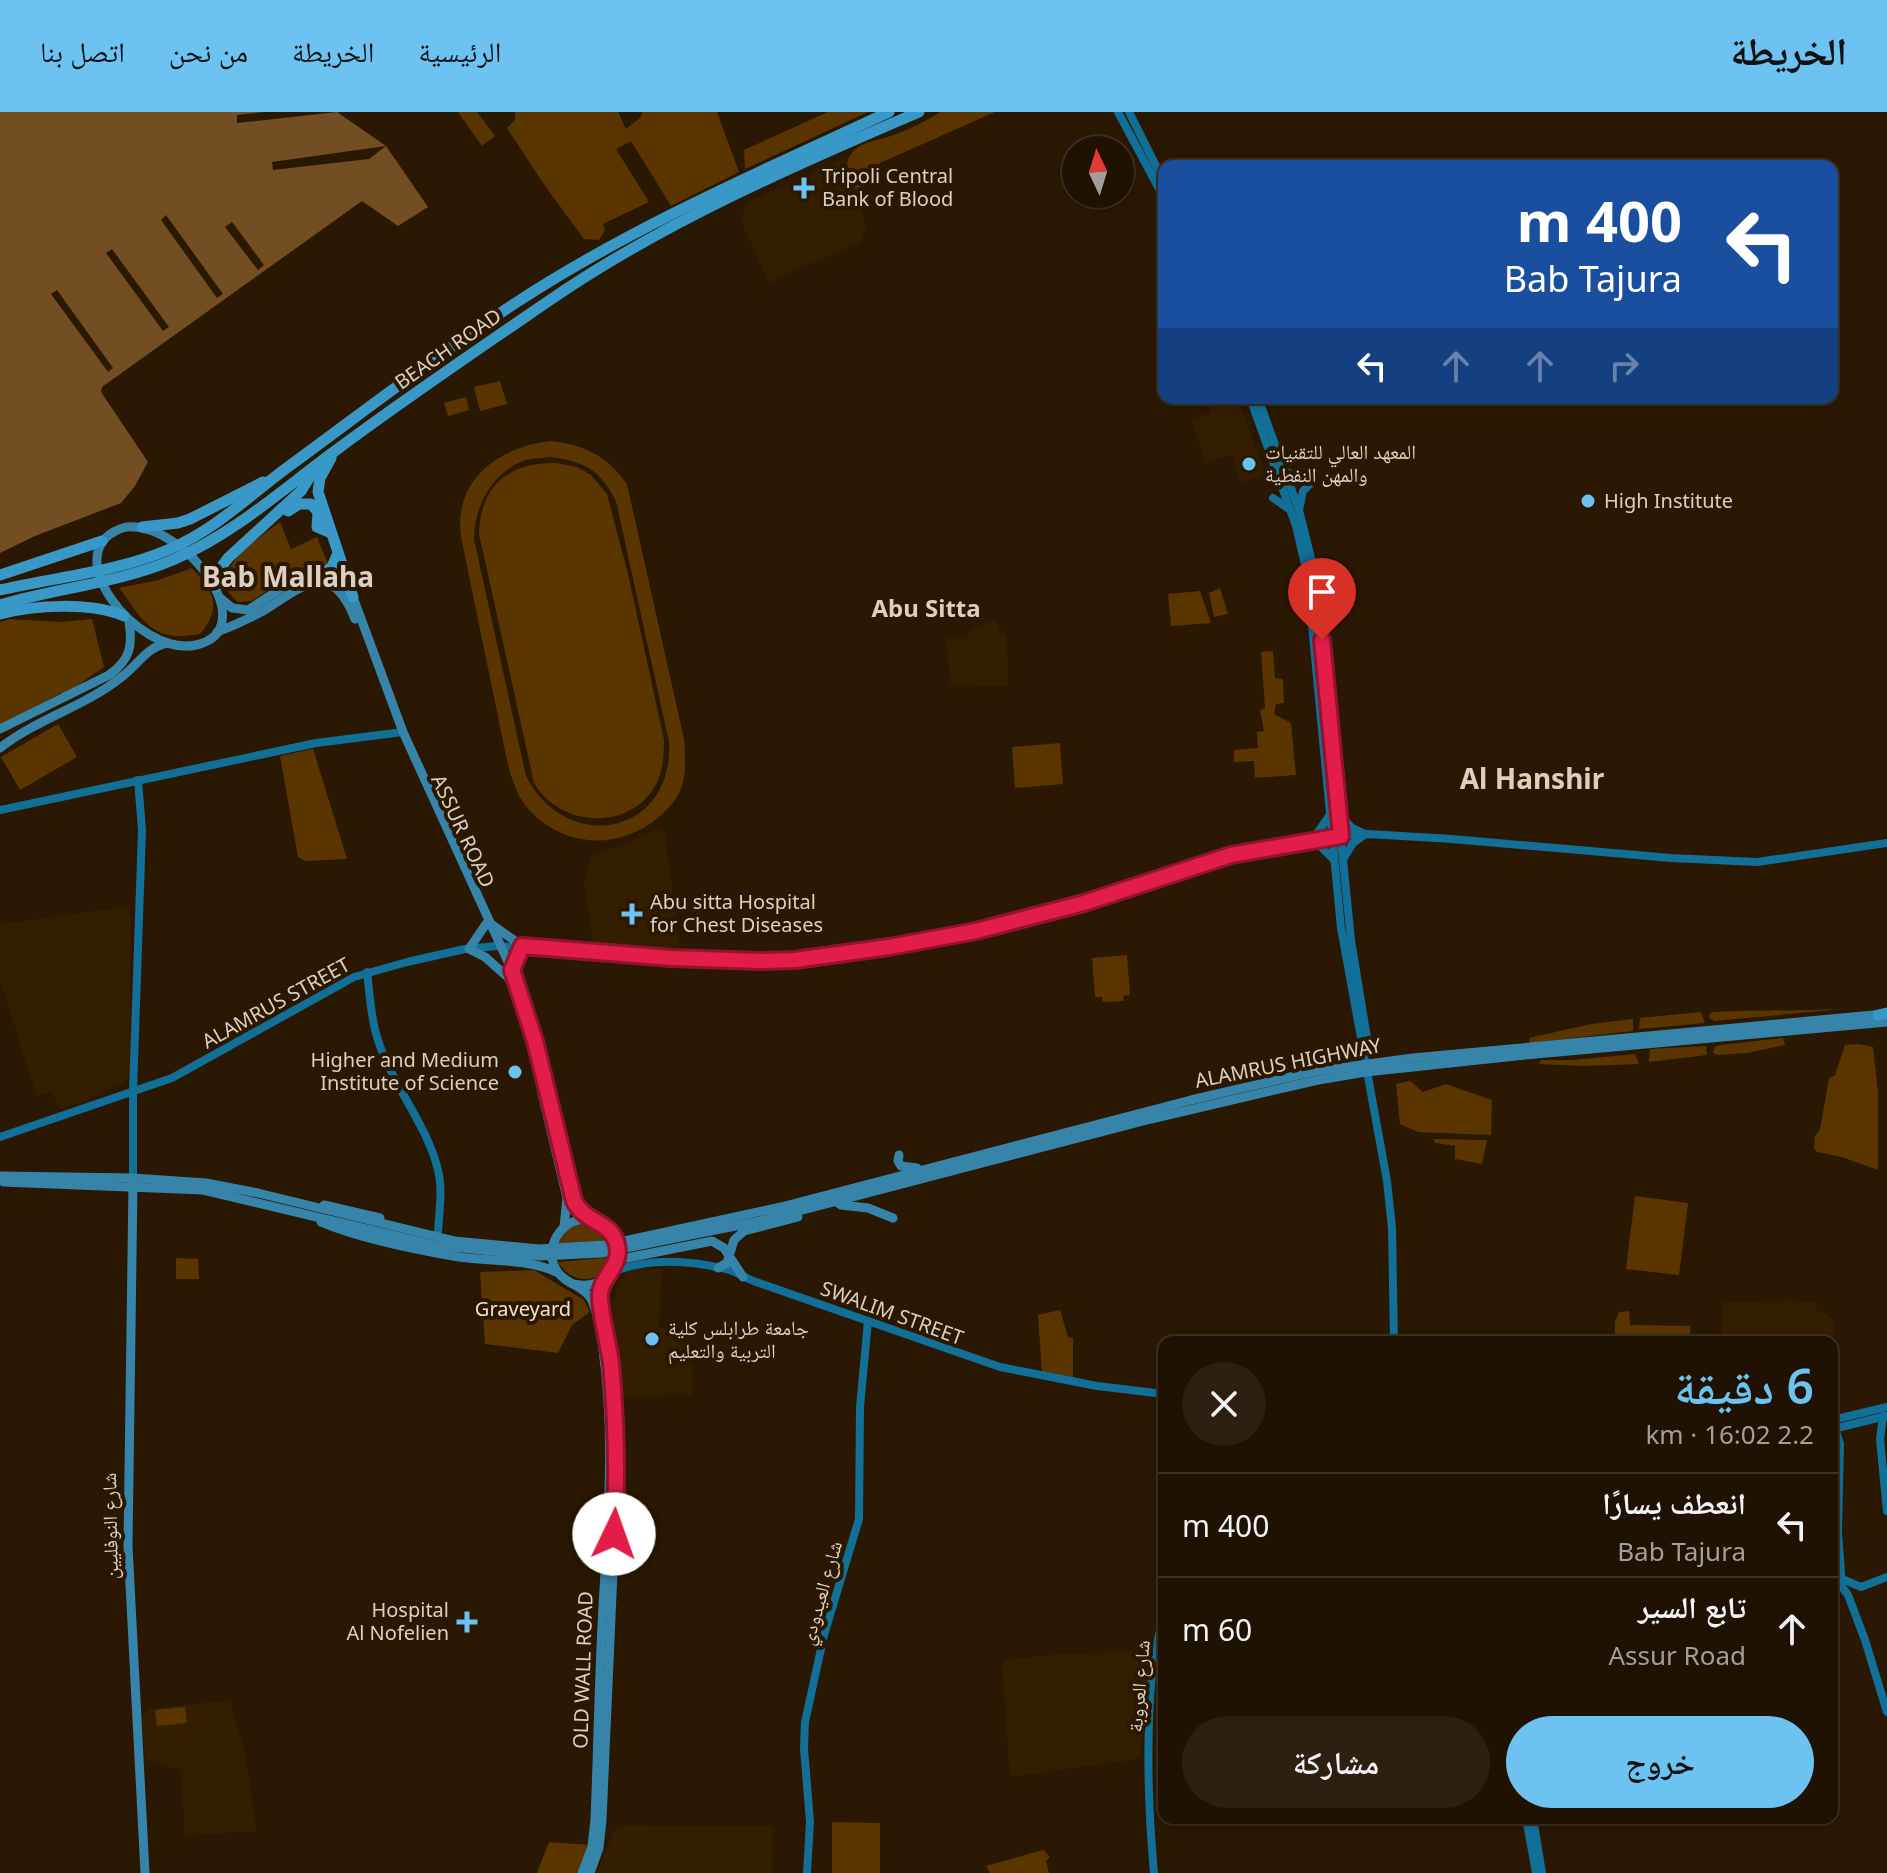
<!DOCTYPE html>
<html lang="ar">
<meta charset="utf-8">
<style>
:root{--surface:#201202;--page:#2d2011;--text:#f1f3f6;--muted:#a29e99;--line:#3d3224;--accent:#6cc3f2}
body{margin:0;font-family:"Noto Sans","Noto Naskh Arabic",sans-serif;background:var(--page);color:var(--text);direction:rtl;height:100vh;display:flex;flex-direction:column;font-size:30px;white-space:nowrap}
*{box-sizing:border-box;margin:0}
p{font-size:26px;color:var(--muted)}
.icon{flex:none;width:44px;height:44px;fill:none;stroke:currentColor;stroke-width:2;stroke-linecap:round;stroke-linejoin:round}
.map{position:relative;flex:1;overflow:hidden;direction:ltr}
.details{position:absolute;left:1158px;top:1224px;width:680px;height:488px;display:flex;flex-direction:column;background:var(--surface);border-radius:16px;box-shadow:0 2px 6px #0004,0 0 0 2px var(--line);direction:rtl}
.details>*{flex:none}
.top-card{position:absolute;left:1158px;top:48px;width:680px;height:244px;border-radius:16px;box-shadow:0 2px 6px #0004,0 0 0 2px var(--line);direction:rtl;background:#1a4fa0;color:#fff;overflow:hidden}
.needle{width:52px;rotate:356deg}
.buttons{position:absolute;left:1062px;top:24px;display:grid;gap:16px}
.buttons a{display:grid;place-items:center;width:72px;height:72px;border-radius:50%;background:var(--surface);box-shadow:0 2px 6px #0004,0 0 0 2px var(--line);font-size:40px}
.pin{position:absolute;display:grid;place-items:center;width:68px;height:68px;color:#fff;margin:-82px -34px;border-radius:50% 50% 50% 0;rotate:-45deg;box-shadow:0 0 8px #0007}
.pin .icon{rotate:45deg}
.me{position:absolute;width:88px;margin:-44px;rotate:3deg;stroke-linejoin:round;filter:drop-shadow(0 0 6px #0008)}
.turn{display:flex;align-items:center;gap:28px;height:168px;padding:0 24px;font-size:36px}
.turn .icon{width:104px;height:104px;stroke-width:2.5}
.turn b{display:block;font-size:56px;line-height:68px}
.lanes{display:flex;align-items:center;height:76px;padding:0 24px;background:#0003;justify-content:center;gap:40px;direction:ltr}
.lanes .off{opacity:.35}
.round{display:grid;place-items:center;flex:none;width:84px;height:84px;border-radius:42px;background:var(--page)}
.summary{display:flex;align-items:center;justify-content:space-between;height:136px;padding:0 24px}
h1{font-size:48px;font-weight:600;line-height:60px;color:var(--accent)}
.cta{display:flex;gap:16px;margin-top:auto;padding:16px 24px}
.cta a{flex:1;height:92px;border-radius:48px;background:var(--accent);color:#111;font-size:32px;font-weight:600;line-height:92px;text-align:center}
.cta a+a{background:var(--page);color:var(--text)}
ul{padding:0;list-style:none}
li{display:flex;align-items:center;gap:24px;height:104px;padding:0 24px;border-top:2px solid var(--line)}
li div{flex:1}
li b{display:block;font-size:30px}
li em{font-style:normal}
header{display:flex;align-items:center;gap:48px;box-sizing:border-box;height:112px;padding:0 40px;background:var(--accent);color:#111}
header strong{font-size:38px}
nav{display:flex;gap:44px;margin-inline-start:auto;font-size:28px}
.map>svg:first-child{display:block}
.built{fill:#351d00}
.green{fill:#5a3500;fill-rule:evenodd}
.water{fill:#724e22}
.pier{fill:#2a1802}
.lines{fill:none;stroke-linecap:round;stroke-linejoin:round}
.secondary{stroke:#116f98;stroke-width:8}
.primary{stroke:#3784ab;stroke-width:9}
.highway{stroke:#3898c7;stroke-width:11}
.route-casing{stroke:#92132f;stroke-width:20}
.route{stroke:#e11d48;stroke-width:14}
.poi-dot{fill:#6cc3f2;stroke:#2a1802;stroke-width:3}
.labels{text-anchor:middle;stroke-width:8;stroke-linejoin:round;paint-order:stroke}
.poi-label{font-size:20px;fill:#ddd0c3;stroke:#2a1802;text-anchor:start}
.street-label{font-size:20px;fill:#ddd0c3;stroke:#2a1802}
.park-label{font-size:20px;fill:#f3e1ce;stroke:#2a1802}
.quarter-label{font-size:24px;font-weight:bold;fill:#ddd0c3;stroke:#2a1802}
.district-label{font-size:28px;font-weight:bold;fill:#ddd0c3;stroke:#2a1802}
</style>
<header>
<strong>الخريطة</strong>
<nav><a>الرئيسية</a><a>الخريطة</a><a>من نحن</a><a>اتصل بنا</a></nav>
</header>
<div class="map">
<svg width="1887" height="1761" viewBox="0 0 1887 1761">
<rect width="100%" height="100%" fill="#2a1802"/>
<!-- built -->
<g class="built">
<polygon points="845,45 866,114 862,129 768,171 741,108 747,90"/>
<polygon points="1211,286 1237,286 1266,362 1241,372 1232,342 1206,351 1191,308 1210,301 1206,288"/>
<polygon points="996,507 1001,522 1007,521 1008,575 950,572 946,525 969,525 969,518"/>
<polygon points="664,715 680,835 644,838 594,837 584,769 590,745"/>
<polygon points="124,795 129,799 131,809 130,963 123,972 91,984 88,988 60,997 52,980 37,984 28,958 0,867 0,812"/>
<polygon points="632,1155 662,1157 659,1216 691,1217 693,1283 618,1285 616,1237 609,1210 619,1170"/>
<polygon points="1797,1188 1798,1190 1815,1190 1815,1197 1834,1207 1834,1236 1832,1230 1723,1230 1722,1190"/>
<polygon points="1139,1539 1147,1540 1150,1544 1140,1642 1133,1648 1010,1665 1002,1553 1005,1548 1059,1542"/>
<polygon points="230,1588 245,1642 257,1719 185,1724 181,1658 145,1648 142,1606 149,1597"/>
<polygon points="617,1713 773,1714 772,1761 596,1761"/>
</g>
<!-- green -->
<g class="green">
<polygon points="458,0 477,0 495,24 482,34"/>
<polygon points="515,0 618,0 626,17 640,6 643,0 717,0 739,60 671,94 631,29 616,37 649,90 603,112 605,118 599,128 584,127 545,74 507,16 515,8"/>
<polygon points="828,0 868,0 745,57 744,38"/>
<path d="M940,0h55l-115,51 -20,27h-4l-9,-27c5,-21 30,-22 47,-28 15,-6 32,-13 46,-23z"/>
<polygon points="500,269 507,292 480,299 474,275"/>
<polygon points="466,285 469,298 448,304 444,291"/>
<path d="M550,329c33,3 58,15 77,43l57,255c1,16 3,34 -3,49 -4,12 -13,21 -22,29 -37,32 -91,32 -127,-4 -18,-18 -23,-43 -28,-67l-43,-209c-8,-57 38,-90 89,-96zM551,345c35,5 49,13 65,44l53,241c5,93 -102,114 -143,34l-52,-237c0,-33 19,-68 52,-79 8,-2 17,-2 25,-3z"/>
<path d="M556,351l21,4 14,8 16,19 22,84 35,162c0,17 -1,33 -10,48 -28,44 -95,38 -120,-5l-55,-249c1,-48 30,-72 77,-71z"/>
<path d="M280,410l11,27 26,-12 11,27 -32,7 -44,30 -14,1c-37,-28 21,-64 42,-80z"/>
<path d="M192,456c22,24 31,39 8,66 -49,9 -56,-13 -81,-46l40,-8z"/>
<polygon points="1220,476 1228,502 1214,505 1209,481"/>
<polygon points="1200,479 1211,511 1171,514 1168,482"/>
<polygon points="9,507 61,510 92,507 104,555 63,584 61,581 0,614 0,510"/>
<polygon points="1273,539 1275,566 1283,567 1284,591 1276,592 1274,602 1291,611 1296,663 1255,666 1254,649 1234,650 1234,638 1258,636 1257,620 1264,619 1260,598 1265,596 1261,540"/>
<polygon points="58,612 77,645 20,678 1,645"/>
<polygon points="1060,631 1063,672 1015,676 1012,635"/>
<polygon points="312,637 313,637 347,747 305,749 298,745 280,644"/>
<polygon points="1127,843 1130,883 1123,884 1124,889 1103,890 1102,885 1095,885 1092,846"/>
<path d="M1853,896l-138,13 -5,-2 -1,-4 3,-3c47,-3 94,0 141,-4z"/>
<polygon points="1701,900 1705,911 1639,917 1640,906"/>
<polygon points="1633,907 1633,919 1530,931 1529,926 1591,912"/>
<polygon points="1783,926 1785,933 1747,941 1717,943 1713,941 1715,935 1720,933"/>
<polygon points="1859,932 1873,935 1878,980 1878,1058 1842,1045 1817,1040 1814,1036 1815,1024 1820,1018 1829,966 1835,963 1845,933"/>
<polygon points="1706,934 1707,943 1649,950 1650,937"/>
<polygon points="1635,942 1639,952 1584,954 1539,952 1541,948 1573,948"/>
<polygon points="1410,969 1423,980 1446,972 1492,988 1491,1023 1418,1020 1400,1012 1396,972"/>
<polygon points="1433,1027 1487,1028 1482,1052 1455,1047 1455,1034 1435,1031"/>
<polygon points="1635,1084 1688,1091 1679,1163 1626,1157"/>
<polygon points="585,1110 600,1116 613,1131 555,1135 570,1114"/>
<path d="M614,1145c-11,27 -41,30 -56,5z"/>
<polygon points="176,1146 198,1147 199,1167 176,1167"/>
<polygon points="534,1158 584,1188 590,1200 572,1213 558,1241 485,1232 480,1160"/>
<polygon points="1060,1198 1068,1225 1073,1226 1073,1267 1042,1261 1038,1203"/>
<polygon points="1629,1199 1630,1213 1690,1214 1691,1230 1615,1230 1615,1210 1619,1200"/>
<polygon points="185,1595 187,1611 157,1614 155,1598"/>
<polygon points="832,1710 880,1711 880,1761 832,1761"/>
<polygon points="549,1730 591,1733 577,1761 537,1761"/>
<polygon points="1043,1738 1050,1745 1046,1749 1049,1761 990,1761 986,1754"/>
</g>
<!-- water -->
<polygon class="water" points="0,0 337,0 386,34 428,95 398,114 362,89 102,275 101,280 148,350 135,374 121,391 35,424 0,441"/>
<!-- pier -->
<g class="pier">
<polygon points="264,0 337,0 237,11 237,3"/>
<polygon points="386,34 369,47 273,58 272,50"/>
<polygon points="166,103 223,182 217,186 161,108"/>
<polygon points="232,110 264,153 258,158 225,115"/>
<polygon points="112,137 169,215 163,219 106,141"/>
<polygon points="57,178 113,256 108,260 51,182"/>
</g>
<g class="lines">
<!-- secondary -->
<g class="secondary">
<polyline points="1118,0 1164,86"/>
<polyline points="1129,0 1164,70"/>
<polyline points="1250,286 1296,414 1307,461 1341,816 1387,1069 1392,1116 1394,1230"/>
<polyline points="1258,286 1299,398 1314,458 1351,828 1368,932"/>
<polyline points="1285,359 1299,366 1308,366"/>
<polyline points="1273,386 1289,397"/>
<polyline points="1299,398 1303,379 1311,371"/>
<polyline points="0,698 316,631 403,620"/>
<polyline points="1340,703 1352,716 1363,721"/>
<polyline points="1329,704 1313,727 1334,748"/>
<polyline points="1344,746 1353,731 1363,724"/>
<path d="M367,860c3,24 4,50 13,74 15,43 47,79 58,124 5,20 1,43 0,63"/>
<polyline points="0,1025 172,966 354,865 407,850 465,837 497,834 760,849 795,848 889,835 976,819 1069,795 1231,743 1332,724 1368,722 1452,727 1671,746 1757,750 1887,731"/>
<polyline points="133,1066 133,980 142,718 138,668"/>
<path d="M613,1160c36,-15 75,-12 113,-3 11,2 20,10 30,13l244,85 97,19 67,8"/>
<polyline points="1883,1304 1880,1327 1887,1399"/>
<polyline points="1832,1308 1887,1295"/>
<polyline points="1835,1316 1840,1332 1838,1419 1842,1475 1848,1483 1865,1528 1887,1600"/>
<polyline points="1833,1317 1886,1304"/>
<polyline points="1842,1467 1861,1475 1887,1465"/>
<polyline points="1526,1706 1536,1761"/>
<polyline points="1533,1706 1542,1761"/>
<polyline points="807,1761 810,1710 804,1636 805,1610 824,1523 859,1407 860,1295 868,1209"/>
<path d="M1154,1761c-6,-66 -8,-134 -2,-200 2,-20 8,-41 12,-61"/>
</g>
<!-- primary -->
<g class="primary">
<path d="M126,415c61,-5 138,103 70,118 -58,13 -145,-97 -70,-118z"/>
<polyline points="219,485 232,496 248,498 297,466 320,461 336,466 353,485 403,620 520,876 574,1089 590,1108"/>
<path d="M217,520c16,-6 31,-13 46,-21 40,-25 68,-53 92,8"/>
<path d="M0,617l109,-54c21,-15 24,-29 20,-53"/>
<path d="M0,636c38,-30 87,-42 124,-73 16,-13 23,-28 44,-32"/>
<polyline points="486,812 469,837 485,845 510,867"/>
<polyline points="491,812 522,834 512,858"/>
<polyline points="542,981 567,1086 564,1115"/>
<polyline points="899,1043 898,1049 901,1054 917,1056"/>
<polyline points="0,1064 133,1066 206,1071 258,1081 455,1129 539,1137 606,1133 781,1095 1191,988 1316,959 1413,946 1884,902"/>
<polyline points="3,1070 203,1078 434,1133 540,1144 601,1141 760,1109 1151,1007 1318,968 1366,960 1525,943 1887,910"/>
<polyline points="133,1070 128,1434 145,1761"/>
<polyline points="835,1089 841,1093 868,1096 893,1106"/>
<polyline points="324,1093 380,1106"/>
<path d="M321,1110c38,16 97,28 138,35 32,5 68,1 97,15"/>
<polyline points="617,1148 712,1129 724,1136 743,1165"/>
<polyline points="718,1156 727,1151 734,1128 744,1119 798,1105"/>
<polyline points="605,1167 600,1184 609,1242"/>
<path d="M573,1172c43,10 64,-45 25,-62 -30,-13 -58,23 -41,49 8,13 25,14 33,26 8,13 11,38 13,53 12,85 5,171 0,256 -4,71 -5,142 -8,213l-3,28 -10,26"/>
<polyline points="590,1761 599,1736 602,1708 617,1369 612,1268"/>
</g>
<!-- highway -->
<g class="highway">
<polyline points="331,346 320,366 318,380 353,485"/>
<polyline points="288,399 299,392 311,392 318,400 317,415 331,421"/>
<polyline points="142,415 178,411 190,407 263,370"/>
<polyline points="324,461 332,455 338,441"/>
<polyline points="0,463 102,429"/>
<polyline points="216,475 222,454 228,446 301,379 316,355"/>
<path d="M0,478c56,-13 117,-18 170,-41 49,-22 77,-52 118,-82 75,-55 149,-112 226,-163 117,-77 248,-133 375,-192"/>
<path d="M0,493c57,-17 120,-22 175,-46 60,-26 108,-70 160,-108 71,-53 145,-103 218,-153 111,-76 242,-133 366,-186"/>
<path d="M0,502c34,-9 91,-12 124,2"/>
<polyline points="1878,903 1887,901"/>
</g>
</g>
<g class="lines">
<defs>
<path id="route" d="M614,1422c4,-57 2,-114 -3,-171 -3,-22 -10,-44 -11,-66 -1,-21 25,-31 16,-56 -8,-21 -31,-18 -42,-40l-39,-160 -23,-71 10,-24 150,12 88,3 35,-1 94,-13 87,-16 108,-28 147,-48 110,-19 -19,-196"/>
</defs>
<!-- route casing -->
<use href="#route" class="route-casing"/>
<!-- route -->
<use href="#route" class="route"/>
</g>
<!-- markers -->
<g class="poi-dot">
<path d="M800 64h8v8h8v8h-8v8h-8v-8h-8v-8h8z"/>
<circle cx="1249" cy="352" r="8"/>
<circle cx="1588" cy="389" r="8"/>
<path d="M628 790h8v8h8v8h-8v8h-8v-8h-8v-8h8z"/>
<circle cx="515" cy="960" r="8"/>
<circle cx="652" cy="1227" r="8"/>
<path d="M463 1498h8v8h8v8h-8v8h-8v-8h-8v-8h8z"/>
</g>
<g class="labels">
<!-- poi labels -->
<g class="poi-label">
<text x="822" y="71">Tripoli Central<tspan x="822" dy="23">Bank of Blood</tspan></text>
<text x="1265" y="347">المعهد العالي للتقنيات<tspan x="1265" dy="23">والمهن النفطية</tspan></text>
<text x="1604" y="396">High Institute</text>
<text x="650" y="797">Abu sitta Hospital<tspan x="650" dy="23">for Chest Diseases</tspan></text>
<text x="499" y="955" text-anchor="end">Higher and Medium<tspan x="499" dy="23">Institute of Science</tspan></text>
<text x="668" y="1223">جامعة طرابلس كلية<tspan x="668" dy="23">التربية والتعليم</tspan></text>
<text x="449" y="1505" text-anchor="end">Hospital<tspan x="449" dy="23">Al Nofelien</tspan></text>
</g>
<!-- street labels -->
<g class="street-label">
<text transform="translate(448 237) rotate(-35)" y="7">BEACH ROAD</text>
<text transform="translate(463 719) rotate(65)" y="7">ASSUR ROAD</text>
<text transform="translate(276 891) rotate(-29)" y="7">ALAMRUS STREET</text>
<text transform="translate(1288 951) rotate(-11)" y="7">ALAMRUS HIGHWAY</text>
<text transform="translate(892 1201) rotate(20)" y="7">SWALIM STREET</text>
<text transform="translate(110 1414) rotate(-91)" y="7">شارع النوفليين</text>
<text transform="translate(821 1481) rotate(-74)" y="7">شارع العيدودي</text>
<text transform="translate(583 1558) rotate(-88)" y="7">OLD WALL ROAD</text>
<text transform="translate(1139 1574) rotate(-85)" y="7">شارع العروبة</text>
</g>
<!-- park labels -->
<g class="park-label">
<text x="523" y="1204">Graveyard</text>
</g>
<!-- quarter labels -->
<g class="quarter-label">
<text x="926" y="505">Abu Sitta</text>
</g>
<!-- district labels -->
<g class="district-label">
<text x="288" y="475">Bab Mallaha</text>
<text x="1532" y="677">Al Hanshir</text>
</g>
</g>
</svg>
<div class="buttons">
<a><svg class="needle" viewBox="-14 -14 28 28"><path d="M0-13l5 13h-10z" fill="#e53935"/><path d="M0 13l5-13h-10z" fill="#a29e99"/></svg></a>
</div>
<div class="pin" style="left:1322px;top:528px;background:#d93025"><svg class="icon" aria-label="arrive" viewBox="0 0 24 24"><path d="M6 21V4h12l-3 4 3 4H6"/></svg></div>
<svg class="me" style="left:614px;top:1422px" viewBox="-20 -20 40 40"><circle r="19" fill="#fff"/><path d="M0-13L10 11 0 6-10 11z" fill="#e11d48"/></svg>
<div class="top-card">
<div class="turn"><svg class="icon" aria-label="left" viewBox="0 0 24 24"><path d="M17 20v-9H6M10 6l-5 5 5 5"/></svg><div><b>400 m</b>Bab Tajura</div></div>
<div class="lanes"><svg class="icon" aria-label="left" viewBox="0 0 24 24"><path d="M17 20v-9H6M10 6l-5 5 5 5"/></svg><svg class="icon off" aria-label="ahead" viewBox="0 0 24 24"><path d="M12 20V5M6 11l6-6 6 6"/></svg><svg class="icon off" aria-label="ahead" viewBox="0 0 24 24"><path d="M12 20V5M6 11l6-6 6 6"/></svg><svg class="icon off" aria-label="right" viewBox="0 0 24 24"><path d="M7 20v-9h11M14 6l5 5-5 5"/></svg></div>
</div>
<section class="details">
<div class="summary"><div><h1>6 دقيقة</h1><p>2.2 km · 16:02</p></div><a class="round"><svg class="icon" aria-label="close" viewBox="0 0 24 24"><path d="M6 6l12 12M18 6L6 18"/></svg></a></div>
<ul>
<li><svg class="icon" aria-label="left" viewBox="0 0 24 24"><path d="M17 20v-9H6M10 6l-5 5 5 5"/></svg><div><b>انعطف يسارًا</b><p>Bab Tajura</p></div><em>400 m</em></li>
<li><svg class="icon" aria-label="ahead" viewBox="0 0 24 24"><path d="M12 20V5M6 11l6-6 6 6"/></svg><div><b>تابع السير</b><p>Assur Road</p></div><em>60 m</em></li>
</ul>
<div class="cta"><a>خروج</a><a>مشاركة</a></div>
</section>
</div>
